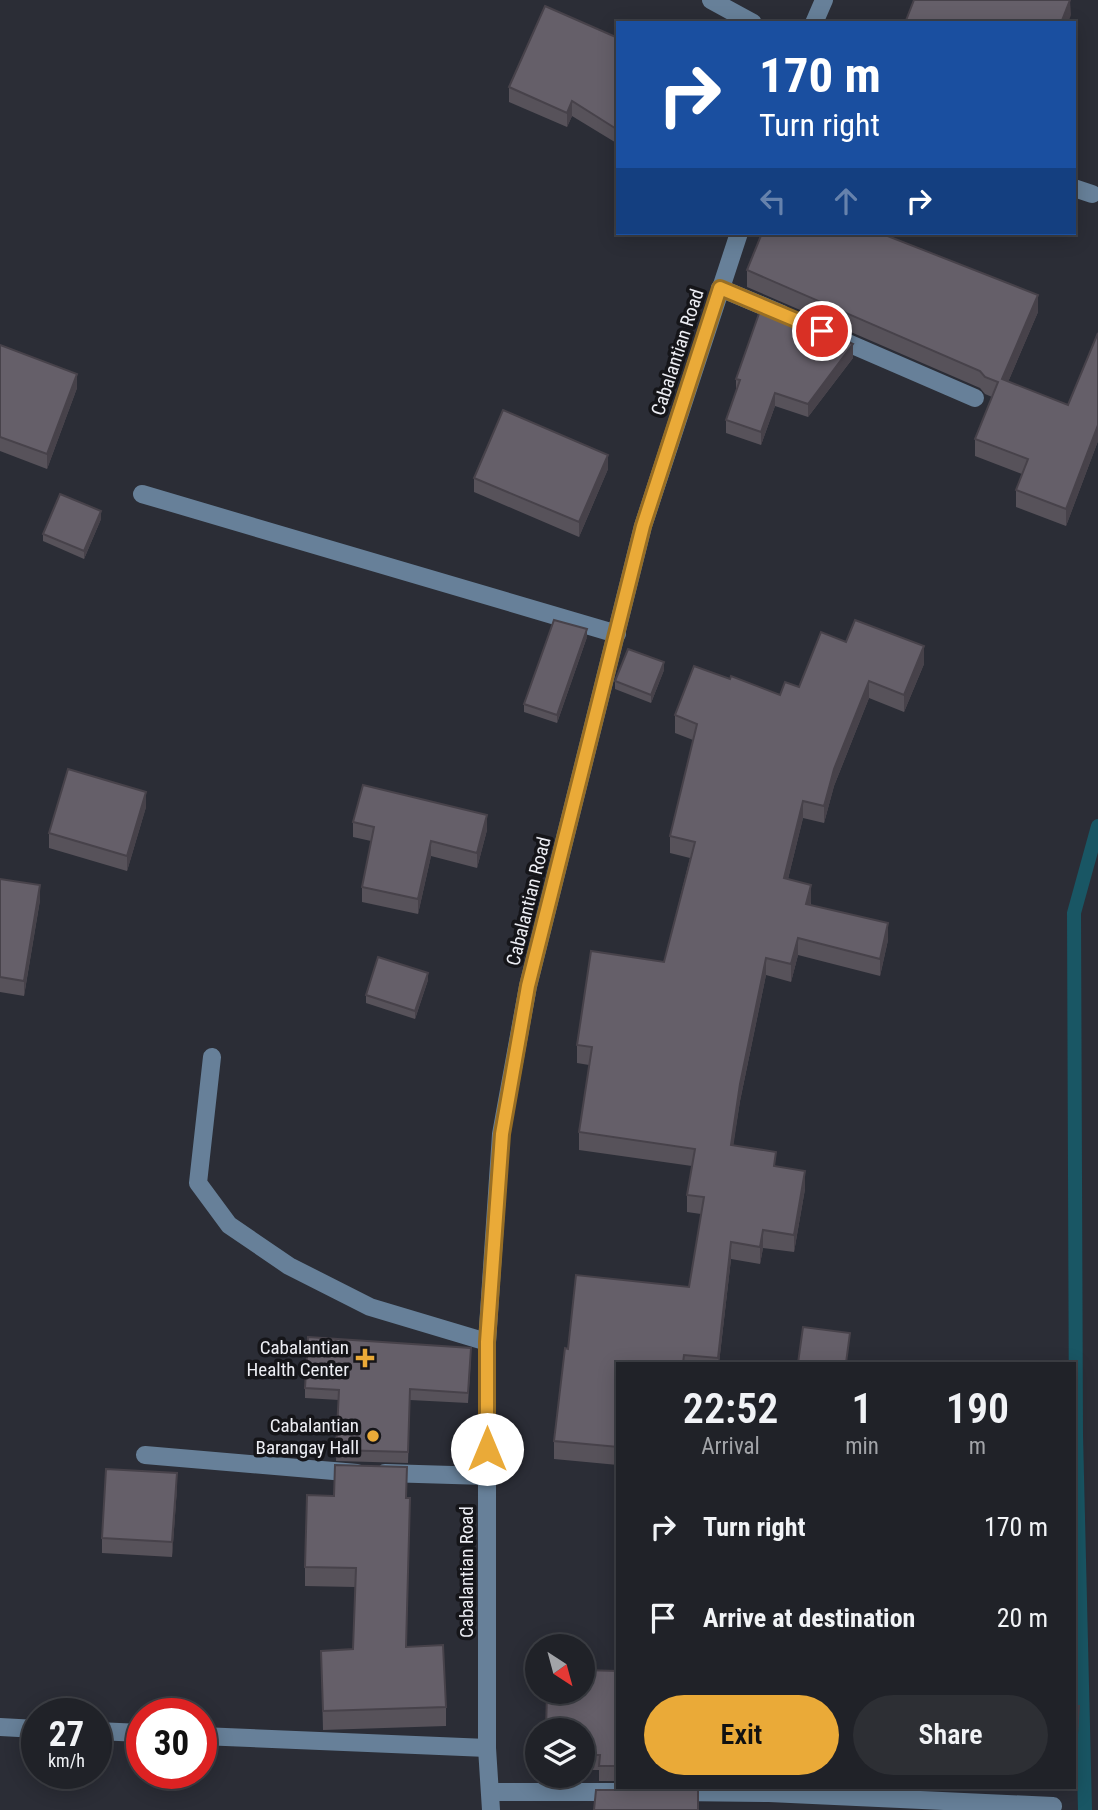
<!DOCTYPE html>
<style>
:root{--surface:#202228;--page:#2d2f34;--text:#f1f3f6;--muted:#a2a4a8;--line:#3d3f45;--accent:#eaaa38}
body{margin:0;font-family:"Roboto Condensed",sans-serif;background:var(--page);color:var(--text);height:100vh;display:flex;flex-direction:column;font-size:26px;white-space:nowrap}
*{box-sizing:border-box;margin:0}
p{font-size:23px;color:var(--muted)}
.icon{flex:none;width:38px;height:38px;fill:none;stroke:currentColor;stroke-width:2;stroke-linecap:round;stroke-linejoin:round}
.map{position:relative;flex:1;overflow:hidden}
.panel{position:absolute;left:616px;top:1362px;width:460px;height:427px;display:flex;flex-direction:column;background:var(--surface);border-radius:0px;box-shadow:0 4px 18px #0003,0 0 0 2px var(--line)}
.panel>*{flex:none}
.top-card{position:absolute;left:616px;top:21px;width:460px;height:214px;border-radius:0px;box-shadow:0 4px 18px #0003,0 0 0 2px var(--line);background:#1a4fa0;color:#fff;overflow:hidden}
.needle{width:46px;rotate:144deg}
.buttons{position:absolute;left:525px;top:1634px;display:grid;gap:14px}
.buttons a{display:grid;place-items:center;width:70px;height:70px;border-radius:50%;background:var(--surface);box-shadow:0 4px 18px #0003,0 0 0 2px var(--line);font-size:35px}
.speed{position:absolute;left:21px;top:1698px;display:flex;gap:14px;font-size:35px;font-weight:700;text-align:center}
.speed>*{display:grid;place-content:center;width:91px;height:91px;border-radius:50%;background:var(--surface);box-shadow:0 4px 18px #0003,0 0 0 2px var(--line);line-height:1}
.speed small{font-size:18px;font-weight:400}
.speed .limit{border:10px solid #d22;background:#fff;color:#111}
.pin{position:absolute;display:grid;place-items:center;width:60px;height:60px;color:#fff;margin:-30px;border:4px solid #fff;border-radius:50%;box-shadow:0 2px 7px #0007}
.me{position:absolute;width:77px;margin:-38px;rotate:0deg;stroke-linejoin:round;filter:drop-shadow(0 0 5px #0008)}
.turn{display:flex;align-items:center;gap:24px;height:147px;padding:0 28px;font-size:32px}
.turn .icon{width:91px;height:91px;stroke-width:2.5}
.turn b{display:block;font-size:49px;line-height:60px}
.lanes{display:flex;align-items:center;height:66px;padding:0 28px;background:#0003;justify-content:center;gap:35px;direction:ltr}
.lanes .off{opacity:.35}
.eta{display:flex;justify-content:space-evenly;align-items:center;height:119px;text-align:center}
.eta b{font-size:42px;font-weight:600;line-height:49px}
.primary-button{display:flex;gap:14px;margin-top:auto;padding:14px 28px}
.primary-button a{flex:1;height:80px;border-radius:42px;background:var(--accent);color:#111;font-size:28px;font-weight:600;line-height:80px;text-align:center}
.primary-button a+a{background:var(--page);color:var(--text)}
ul{padding:0;list-style:none}
li{display:flex;align-items:center;gap:21px;height:91px;padding:0 28px}
li div{flex:1}
li b{display:block;font-size:26px}
li em{font-style:normal}
.map>svg:first-child{display:block}
.lines{fill:none;stroke-linecap:round;stroke-linejoin:round}
.stream{stroke:#195664;stroke-width:14}
.minor{stroke:#678099;stroke-width:18}
.wall{fill:#57525a}
.shaded-wall{fill:#47424a}
.building{fill:#655f69;stroke:#47424a;stroke-width:2}
.route-casing{stroke:#986e24;stroke-width:18}
.route{stroke:#eaaa38;stroke-width:12}
.poi-dot{fill:#eaaa38;stroke:#151519;stroke-width:2.5}
.labels{text-anchor:middle;stroke-width:7;stroke-linejoin:round;paint-order:stroke}
.street-label{font-size:19px;fill:#edeef4;stroke:#151519}
.poi-label{font-size:19px;fill:#edeef4;stroke:#151519;text-anchor:end}
</style>
<div class="map">
<svg width="1098" height="1810" viewBox="0 0 1098 1810">
<rect width="100%" height="100%" fill="#2b2d36"/>
<g class="lines">
<!-- stream -->
<polyline class="stream" points="1085,1810 1076,1435 1074,913 1098,826"/>
<!-- minor -->
<g class="minor">
<polyline points="711,0 753,23"/>
<polyline points="814,23 824,0"/>
<polyline points="1074,188 1092,194"/>
<polyline points="720,288 782,314"/>
<polyline points="834,337 975,398"/>
<polyline points="142,494 617,634"/>
<polyline points="212,1057 198,1183 229,1225 289,1266 370,1307 487,1342"/>
<polyline points="145,1455 357,1473"/>
<polyline points="385,1473 486,1476"/>
<polyline points="0,1727 37,1729"/>
<polyline points="96,1731 142,1733"/>
<polyline points="201,1736 487,1748"/>
<polyline points="490,1792 620,1792"/>
<polyline points="676,1792 769,1793 1053,1806"/>
<polyline points="491,1810 487,1748 487,1342 501,1134 528,986 643,526 739,233"/>
</g>
</g>
<!-- wall -->
<g class="wall">
<polygon points="618,38 618,144 572,116 567,127 509,102 509,87"/>
<polygon points="747,270 1038,312 1008,382 1068,405 1098,333 1098,441 1066,526 1016,507 1016,490 1022,474 975,456 975,439 992,397 985,394 980,388 747,287"/>
<polygon points="0,345 77,388 47,469 0,451"/>
<polygon points="853,358 808,417 775,406 761,445 726,433 726,420 736,391 736,379"/>
<polygon points="608,469 579,537 474,492 474,478"/>
<polygon points="101,519 84,559 43,541 43,534"/>
<polygon points="587,637 557,723 524,712 524,704"/>
<polygon points="846,642 924,664 904,712 869,698 834,786 824,823 803,818 788,879 811,902 811,905 888,940 880,976 798,955 791,982 766,975 740,1101 733,1145 776,1166 805,1189 794,1252 763,1248 760,1264 731,1259 719,1363 618,1363 618,1465 554,1459 554,1441 568,1349 689,1287 701,1214 687,1212 687,1195 692,1166 579,1150 579,1132 589,1065 577,1063 577,1045 664,962 690,858 670,853 670,836 693,740 675,733 675,715 730,679 780,695 799,687"/>
<polygon points="664,670 651,703 615,689 615,681"/>
<polygon points="146,807 127,871 49,848 49,833"/>
<polygon points="353,822 487,830 477,868 431,856 418,914 362,902 362,887 371,841 353,837"/>
<polygon points="0,879 40,900 24,996 0,992"/>
<polygon points="428,980 415,1019 366,1003 366,995"/>
<polygon points="471,1358 468,1403 410,1400 408,1463 336,1461 339,1400 305,1398 305,1388"/>
<polygon points="177,1488 172,1557 102,1553 102,1538"/>
<polygon points="406,1498 406,1647 446,1707 446,1726 323,1730 321,1651 353,1649 355,1587 305,1586 305,1567"/>
<polygon points="618,1671 618,1781 599,1781 599,1770 583,1770 583,1731"/>
</g>
<!-- shaded-wall -->
<g class="shaded-wall">
<polygon points="1070,0 1071,15 1068,23 1061,23"/>
<polygon points="572,101 572,116 567,127 567,113"/>
<polygon points="1038,295 1038,312 1002,396 1002,379"/>
<polygon points="853,344 853,358 808,417 808,404"/>
<polygon points="77,374 77,388 47,469 47,454"/>
<polygon points="775,393 775,406 761,445 761,432"/>
<polygon points="1098,425 1098,441 1066,526 1066,509"/>
<polygon points="608,455 608,469 579,537 579,522"/>
<polygon points="101,511 101,519 84,559 84,551"/>
<polygon points="587,629 587,637 557,723 557,715"/>
<polygon points="924,646 924,664 904,712 904,695"/>
<polygon points="664,662 664,670 651,703 651,695"/>
<polygon points="869,681 869,698 834,786 824,823 824,806 834,769"/>
<polygon points="146,792 146,807 127,871 127,856"/>
<polygon points="803,801 803,818 784,895 784,878"/>
<polygon points="487,815 487,830 477,868 477,853"/>
<polygon points="431,841 431,856 418,914 418,899"/>
<polygon points="40,885 40,900 24,996 24,981"/>
<polygon points="811,885 811,902 806,922 806,904"/>
<polygon points="888,923 888,940 880,976 880,959"/>
<polygon points="798,938 798,955 791,982 791,964"/>
<polygon points="766,958 766,975 740,1101 731,1162 731,1145 740,1084"/>
<polygon points="428,973 428,980 415,1019 415,1011"/>
<polygon points="805,1171 805,1189 794,1252 794,1235"/>
<polygon points="763,1230 763,1248 760,1264 760,1247"/>
<polygon points="731,1242 731,1259 719,1363 718,1363"/>
<polygon points="177,1473 177,1488 172,1557 172,1542"/>
<polygon points="1079,1706 1079,1721 1075,1773 1075,1758"/>
</g>
<!-- building -->
<g class="building">
<polygon points="914,0 1070,0 1061,23 905,23"/>
<polygon points="545,6 618,38 618,130 572,101 567,113 509,87"/>
<polygon points="762,233 880,233 1038,295 1002,379 1068,405 1098,333 1098,425 1066,509 1016,490 1028,459 975,439 998,382 985,377 980,371 747,270"/>
<polygon points="762,305 853,344 808,404 775,393 761,432 726,420 740,380 736,379"/>
<polygon points="0,345 77,374 47,454 0,437"/>
<polygon points="503,410 608,455 579,522 474,478"/>
<polygon points="60,494 101,511 84,551 43,534"/>
<polygon points="554,620 587,629 557,715 524,704"/>
<polygon points="855,620 924,646 904,695 869,681 834,769 824,806 803,801 784,878 811,885 806,904 888,923 880,959 798,938 791,964 766,958 740,1084 731,1145 776,1152 774,1166 805,1171 794,1235 763,1230 760,1247 731,1242 718,1358 684,1355 683,1363 618,1363 618,1447 554,1441 565,1348 568,1349 576,1275 689,1287 704,1197 687,1195 695,1149 579,1132 592,1047 577,1045 591,951 664,962 695,842 670,836 697,724 675,715 694,666 730,679 731,676 780,695 785,682 799,687 821,632 846,642"/>
<polygon points="628,649 664,662 651,695 615,681"/>
<polygon points="68,769 146,792 127,856 49,833"/>
<polygon points="363,785 487,815 477,853 431,841 418,899 362,887 374,827 353,822"/>
<polygon points="0,879 40,885 24,981 0,977"/>
<polygon points="378,957 428,973 415,1011 366,995"/>
<polygon points="803,1327 850,1333 846,1363 798,1363"/>
<polygon points="308,1337 471,1348 468,1393 410,1389 408,1452 336,1450 339,1390 305,1388"/>
<polygon points="335,1465 407,1467 406,1498 410,1498 406,1647 443,1645 446,1707 323,1711 321,1651 353,1649 356,1568 305,1567 307,1495 334,1496"/>
<polygon points="106,1469 177,1473 172,1542 102,1538"/>
<polygon points="583,1670 618,1671 618,1766 599,1766 600,1755 583,1755 583,1731 546,1731 547,1692 583,1692"/>
<polygon points="1074,1706 1079,1706 1075,1758 1074,1758"/>
<polygon points="596,1790 698,1790 698,1810 594,1810"/>
</g>
<g class="lines">
<defs>
<polyline id="route" points="487,1449 487,1342 502,1134 528,986 643,526 720,288 822,331"/>
</defs>
<!-- route casing -->
<use href="#route" class="route-casing"/>
<!-- route -->
<use href="#route" class="route"/>
</g>
<!-- markers -->
<g class="poi-dot">
<path d="M361.5 1347.5h7v7h7v7h-7v7h-7v-7h-7v-7h7z"/>
<circle cx="373" cy="1436" r="7"/>
</g>
<g class="labels">
<!-- street labels -->
<g class="street-label">
<text transform="translate(677 352) rotate(-72)" y="7">Cabalantian Road</text>
<text transform="translate(528 901) rotate(-76)" y="7">Cabalantian Road</text>
<text transform="translate(466 1572) rotate(-90)" y="7">Cabalantian Road</text>
</g>
<!-- poi labels -->
<g class="poi-label">
<text x="349" y="1354">Cabalantian<tspan x="349" dy="22">Health Center</tspan></text>
<text x="359" y="1432">Cabalantian<tspan x="359" dy="22">Barangay Hall</tspan></text>
</g>
</g>
</svg>
<div class="buttons">
<a><svg class="needle" viewBox="-14 -14 28 28"><path d="M0-13l5 13h-10z" fill="#e53935"/><path d="M0 13l5-13h-10z" fill="#a2a4a8"/></svg></a>
<a><svg class="icon" aria-label="layers" viewBox="0 0 24 24"><path d="M12 4l9 5-9 5-9-5zM3 14l9 5 9-5"/></svg></a>
</div>
<div class="speed"><div>27<small>km/h</small></div><div class="limit">30</div></div>
<div class="pin" style="left:822px;top:331px;background:#d93025"><svg class="icon" aria-label="arrive" viewBox="0 0 24 24"><path d="M6 21V4h12l-3 4 3 4H6"/></svg></div>
<svg class="me" style="left:487px;top:1449px" viewBox="-20 -20 40 40"><circle r="19" fill="#fff"/><path d="M0-13L10 11 0 6-10 11z" fill="#eaaa38"/></svg>
<div class="top-card">
<div class="turn"><svg class="icon" aria-label="right" viewBox="0 0 24 24"><path d="M7 20v-9h11M14 6l5 5-5 5"/></svg><div><b>170 m</b>Turn right</div></div>
<div class="lanes"><svg class="icon off" aria-label="left" viewBox="0 0 24 24"><path d="M17 20v-9H6M10 6l-5 5 5 5"/></svg><svg class="icon off" aria-label="ahead" viewBox="0 0 24 24"><path d="M12 20V5M6 11l6-6 6 6"/></svg><svg class="icon" aria-label="right" viewBox="0 0 24 24"><path d="M7 20v-9h11M14 6l5 5-5 5"/></svg></div>
</div>
<section class="panel">
<div class="eta">
<div><b>22:52</b><p>Arrival</p></div>
<div><b>1</b><p>min</p></div>
<div><b>190</b><p>m</p></div>
</div>
<ul>
<li><svg class="icon" aria-label="right" viewBox="0 0 24 24"><path d="M7 20v-9h11M14 6l5 5-5 5"/></svg><div><b>Turn right</b></div><em>170 m</em></li>
<li><svg class="icon" aria-label="arrive" viewBox="0 0 24 24"><path d="M6 21V4h12l-3 4 3 4H6"/></svg><div><b>Arrive at destination</b></div><em>20 m</em></li>
</ul>
<div class="primary-button"><a>Exit</a><a>Share</a></div>
</section>
</div>
